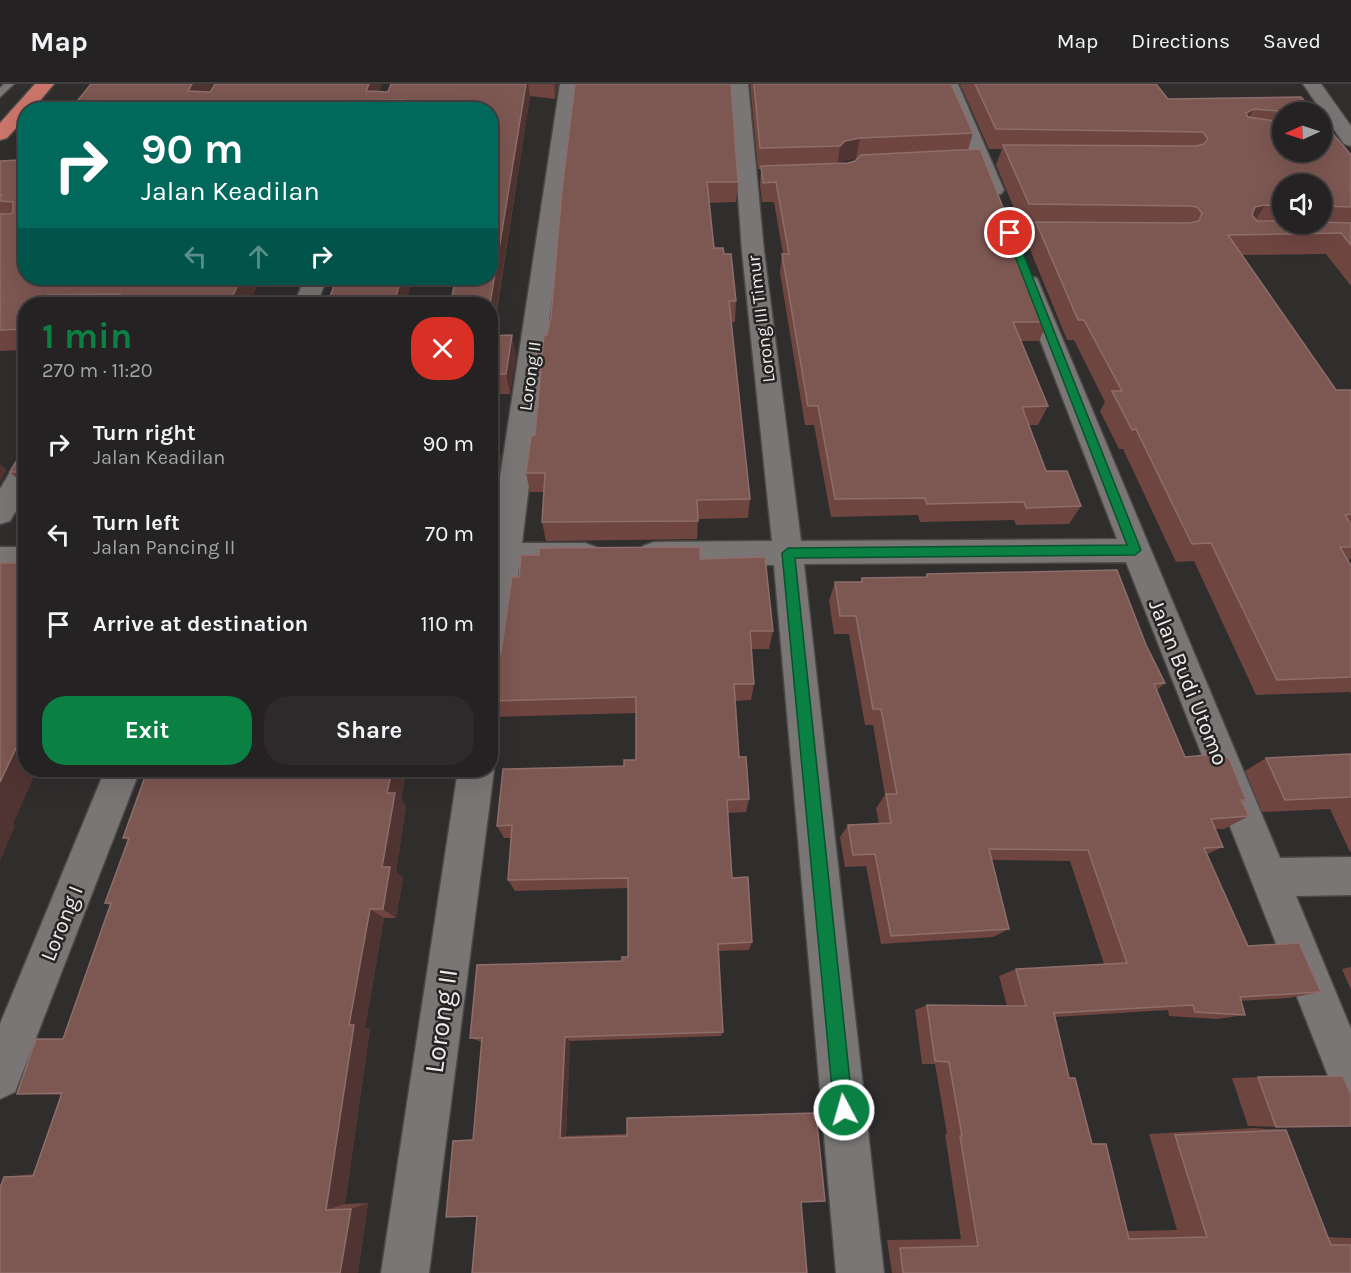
<!DOCTYPE html>
<meta charset="utf-8">
<style>
:root{--surface:#242222;--page:#2c2a2a;--text:#f1f3f6;--muted:#a3a4a5;--line:#413f40;--accent:#0b8043}
body{margin:0;font-family:Karla,sans-serif;background:var(--page);color:var(--text);height:100vh;display:flex;flex-direction:column;font-size:22px;white-space:nowrap}
*{box-sizing:border-box;margin:0}
p{font-size:20px;color:var(--muted)}
.icon{flex:none;width:33px;height:33px;fill:none;stroke:currentColor;stroke-width:2;stroke-linecap:round;stroke-linejoin:round}
.map{position:relative;flex:1;overflow:hidden}
.side{position:absolute;left:18px;top:213px;width:480px;height:480px;display:flex;flex-direction:column;background:var(--surface);border-radius:24px;box-shadow:0 6px 24px #0002,0 0 0 2px var(--line)}
.side>*{flex:none}
.top-card{position:absolute;left:18px;top:18px;width:480px;height:183px;border-radius:24px;box-shadow:0 6px 24px #0002,0 0 0 2px var(--line);background:#00695c;color:#fff;overflow:hidden}
.needle{width:39px;rotate:267deg}
.controls{position:absolute;left:1272px;top:18px;display:grid;gap:12px}
.controls a{display:grid;place-items:center;width:60px;height:60px;border-radius:50%;background:var(--surface);box-shadow:0 6px 24px #0002,0 0 0 2px var(--line);font-size:30px}
.pin{position:absolute;display:grid;place-items:center;width:51px;height:51px;color:#fff;margin:-26px;border:3px solid #fff;border-radius:50%;box-shadow:0 2px 6px #0007}
.me{position:absolute;width:66px;margin:-33px;rotate:354deg;stroke-linejoin:round;filter:drop-shadow(0 0 4px #0008)}
.turn{display:flex;align-items:center;gap:21px;height:126px;padding:0 24px;font-size:27px}
.turn .icon{width:78px;height:78px;stroke-width:2.5}
.turn b{display:block;font-size:42px;line-height:51px}
.lanes{display:flex;align-items:center;height:57px;padding:0 24px;background:#0003;justify-content:center;gap:30px;direction:ltr}
.lanes .off{opacity:.35}
.round{display:grid;place-items:center;flex:none;width:63px;height:63px;border-radius:24px;background:var(--page)}
.summary{display:flex;align-items:center;justify-content:space-between;height:102px;padding:0 24px}
h1{font-size:36px;font-weight:700;line-height:45px;color:var(--accent)}
.cta{display:flex;gap:12px;margin-top:auto;padding:12px 24px}
.cta a{flex:1;height:69px;border-radius:24px;background:var(--accent);color:#fff;font-size:24px;font-weight:700;line-height:69px;text-align:center}
.cta a+a{background:var(--page);color:var(--text)}
ul{padding:0;list-style:none}
li{display:flex;align-items:center;gap:18px;height:90px;padding:0 24px}
li div{flex:1}
li b{display:block;font-size:22px}
li em{font-style:normal}
header{display:flex;align-items:center;gap:36px;box-sizing:border-box;height:84px;padding:0 30px;background:var(--surface);border-bottom:2px solid var(--line)}
header strong{font-size:28px}
nav{display:flex;gap:33px;margin-inline-start:auto;font-size:21px}
.map>svg:first-child{display:block}
.lines{fill:none;stroke-linecap:round;stroke-linejoin:round}
.lane-casing{stroke:#4b4948;stroke-width:3}
.street-casing{stroke:#4b4948;stroke-width:3}
.highway-casing{stroke:#4b4948;stroke-width:3}
.lane{fill:#7a7676;fill-rule:evenodd}
.street{fill:#7a7676;fill-rule:evenodd}
.highway{fill:#cc766b;fill-rule:evenodd}
.wall{fill:#6f4540;fill-rule:evenodd}
.shaded-wall{fill:#503431}
.building{fill:#7d5752;stroke:#8e6e6a;stroke-width:1.5}
.route{fill:#0b8043;stroke:#07532c;stroke-width:1.5}
.labels{text-anchor:middle;stroke-width:5;stroke-linejoin:round;paint-order:stroke}
.far-street-label{font-size:18px;fill:#edebeb;stroke:#262423}
.street-label{font-size:22px;fill:#edebeb;stroke:#262423}
.near-street-label{font-size:27px;fill:#edebeb;stroke:#262423}
</style>
<header>
<strong>Map</strong>
<nav><a>Map</a><a>Directions</a><a>Saved</a></nav>
</header>
<div class="map">
<svg width="1351" height="1189" viewBox="0 0 1351 1189">
<rect width="100%" height="100%" fill="#302d2d"/>
<g class="lines">
<defs>
<polygon id="lane" points="4,0 14,0 0,13 0,4"/>
<g id="street">
<polygon points="560,0 578,0 522,459 585,459 596,463 600,471 596,479 585,483 519,483 506,584 502,594 490,598 490,459"/>
<polygon points="730,0 748,0 764,167 801,457 1117,455 1018,199 1021,194 1029,192 1037,194 1280,774 1351,773 1351,811 1296,812 1351,945 1351,1019 1336,1012 1126,478 804,480 884,1189 836,1189 774,481 654,482 643,478 639,470 643,462 654,458 772,457 742,167"/>
<polygon points="940,0 958,0 1004,106 1001,110 987,110 984,106"/>
<polygon points="1303,0 1321,0 1351,42 1351,62 1344,60"/>
<polygon points="1010,143 1074,144 1082,145 1085,150 1082,155 1074,156 1002,154 999,149 1002,144"/>
<polygon points="305,194 327,194 317,220 294,220"/>
<polygon points="26,375 26,410 10,437 0,440 0,405 16,378"/>
<rect x="0" y="463" width="26" height="24"/>
<polygon points="490,679 494,686 429,1189 381,1189 458,686 490,686"/>
<polygon points="105,686 140,686 15,1008 0,1015 0,940"/>
</g>
<polygon id="highway" points="35,0 54,0 32,26 26,26 26,33 7,54 0,56 0,39"/>
</defs>
<!-- lane casing -->
<use href="#lane" class="lane-casing"/>
<!-- street casing -->
<use href="#street" class="street-casing"/>
<!-- highway casing -->
<use href="#highway" class="highway-casing"/>
<!-- lane -->
<use href="#lane" class="lane"/>
<!-- street -->
<use href="#street" class="street"/>
<!-- highway -->
<use href="#highway" class="highway"/>
</g>
<!-- wall -->
<g class="wall">
<polygon points="215,0 382,0 379,8 388,8 391,0 558,0 555,15 530,12 493,252 512,251 516,272 510,310 490,310 490,26 70,26 210,8"/>
<polygon points="575,0 738,98 736,118 709,119 714,164 724,170 736,217 735,238 731,238 750,415 748,434 698,435 697,455 546,457 542,438 544,408 530,408 526,389 535,351 547,251 551,232"/>
<path d="M750,0h201l22,49 -5,17 80,172 -9,19h-18l27,65 -10,19h-9l17,46 35,35 -12,18 -53,1 -2,-5 -94,2 -2,-7 -87,2 -17,-92h-9l-25,-152 2,-19h1l-9,-52h-12l-2,-17 1,-16h-3zM858,74l-3,3 -7,2h-9l3,-2z"/>
<path d="M960,0h196l12,15 146,13h-32v40l69,3v131l-25,-32 -84,1 94,135h15v168l-3,3 3,5v128l-1,-2 -94,3 -62,-134 -18,1 -53,-113h-4l-19,-38 5,-9 -31,-62h-7l-40,-98 7,-17h-13l-25,-60 6,-16h-13zM1282,100h40v40h-40z"/>
<polygon points="19,76 26,194 276,194 275,195 260,195 249,220 26,220 26,266 0,267 0,77"/>
<polygon points="490,353 501,372 495,409 491,409 490,413"/>
<polygon points="26,362 26,403 10,388"/>
<polygon points="700,475 773,547 769,565 751,565 754,600 751,616 735,617 739,673 749,715 746,728 727,729 732,794 752,858 749,866 719,867 723,948 721,952 570,957 566,1052 627,1050 627,1034 629,1034 816,1029 477,1132 453,1057 473,1055 482,958 470,954 622,877 628,873 628,804 515,807 508,796 511,754 504,754 497,742 636,676 636,629 490,633 490,581 496,579 501,568 519,493"/>
<polygon points="927,490 1146,561 1165,599 1157,606 1185,673 1246,716 1242,718 1249,732 1224,745 1215,745 1223,763 1207,770 1248,862 1321,908 1289,914 1241,917 1245,931 1217,935 1169,932 1168,926 1055,933 1069,994 1092,1059 1106,1060 1127,1147 1177,1146 1149,1050 1254,1044 1286,1046 1328,1153 1351,1154 1351,1189 892,1189 887,1156 961,1155 945,1050 947,1050 935,980 922,980 915,926 927,921 1007,922 999,892 1016,885 1104,880 1070,777 992,776 1009,845 993,853 881,860 866,782 845,783 840,753 848,741 879,740 876,724 885,711 873,641 865,641 849,550 834,550 829,517 835,498 860,498 862,494 925,493"/>
<polygon points="1351,670 1351,768 1350,768 1330,725 1262,728 1245,687 1266,674"/>
<polygon points="131,686 406,686 401,716 406,722 396,788 403,794 396,834 384,834 365,944 370,945 345,1120 368,1119 358,1189 0,1189 4,1093 34,1090 61,1011 17,1010 63,955 110,821 105,819 128,756 123,754 144,696 131,688"/>
<polygon points="1351,883 1351,906 1342,885"/>
<polygon points="1258,993 1276,1043 1248,1042 1232,994"/>
</g>
<!-- shaded-wall -->
<g class="shaded-wall">
<polygon points="192,0 213,0 198,26 188,7"/>
<polygon points="369,0 382,0 376,17 366,7"/>
<polygon points="526,0 528,0 530,12 490,266 490,220"/>
<polygon points="554,0 558,0 555,15"/>
<polygon points="344,17 347,26 341,26"/>
<polygon points="1254,25 1242,45 1246,29"/>
<polygon points="860,54 856,74 842,77 837,82 840,62 845,57"/>
<polygon points="1265,121 1252,142 1242,144 1255,123"/>
<polygon points="61,194 90,194 79,210 58,201 58,198"/>
<polygon points="241,194 259,194 260,195 249,220 229,220"/>
<polygon points="401,194 413,194 406,220 394,220"/>
<polygon points="47,211 55,220 41,220"/>
<polygon points="512,251 516,272 510,310 506,290"/>
<polygon points="496,352 501,372 495,409 490,392 490,386"/>
<polygon points="0,380 7,386 0,398"/>
<polygon points="26,643 26,686 37,686 13,740 15,742 0,777 0,698"/>
<polygon points="392,686 406,686 401,716 406,722 396,788 403,794 396,834 383,825 382,783 387,709"/>
<polygon points="370,825 384,834 365,944 370,945 345,1120 326,1126 349,941"/>
<polygon points="565,953 570,957 566,1052 560,1054"/>
<polygon points="368,1119 358,1189 340,1189 351,1125"/>
</g>
<!-- building -->
<g class="building">
<polygon points="91,0 192,0 188,7 210,8 215,0 369,0 366,7 388,8 391,0 526,0 490,220 450,220 456,194 490,194 490,26 402,26 405,16 344,17 341,26 70,26"/>
<polygon points="575,0 731,0 738,98 707,98 714,164 723,164 724,170 731,170 736,217 729,217 750,415 697,416 698,437 542,438 545,389 526,389 531,352 535,351 544,251 547,251 551,232 562,106"/>
<polygon points="754,0 951,0 973,49 860,54 845,57 840,62 760,64"/>
<polygon points="975,0 1156,0 1168,15 1301,13 1314,28 1292,28 1254,25 1246,29 1248,33 1282,38 1282,68 1322,68 1322,37 1351,71 1351,123 1322,122 1322,100 1282,100 1282,122 1265,121 1255,123 1252,131 1257,137 1282,137 1282,140 1322,140 1322,138 1351,139 1351,161 1341,149 1228,151 1336,306 1351,306 1351,430 1345,431 1351,441 1351,463 1340,463 1351,482 1351,593 1277,596 1211,459 1192,460 1136,345 1132,346 1112,307 1122,307 1084,236 1078,236 1036,138 1189,139 1199,137 1202,129 1197,123 1189,122 1029,120 1003,61 1196,62 1204,60 1208,55 1203,48 996,45"/>
<polygon points="980,65 1048,238 1013,238 1048,322 1022,323 1046,387 1067,387 1081,422 1026,424 1024,418 927,420 925,414 835,415 818,322 808,322 782,170 789,170 776,98 763,99 761,82 848,79 855,77 861,71"/>
<polygon points="26,68 26,194 61,194 58,198 58,201 84,201 89,194 241,194 229,220 114,220 120,210 47,211 41,220 26,220 26,245 0,246 0,130 11,130 13,128 13,118 0,117 0,113 2,111 0,111 0,77 19,76"/>
<polygon points="337,194 401,194 394,220 327,220"/>
<polygon points="512,251 506,290 490,290 490,252"/>
<polygon points="496,352 490,386 490,353"/>
<polygon points="26,362 26,388 10,388"/>
<polygon points="700,463 700,475 765,473 773,547 750,547 754,600 734,600 739,673 746,673 749,715 727,716 732,794 748,793 752,858 718,860 723,948 565,953 560,1054 627,1052 627,1034 816,1029 825,1117 801,1118 807,1189 472,1189 477,1132 446,1133 453,1057 473,1056 482,954 470,954 477,881 622,877 622,873 628,873 628,794 508,796 512,741 497,742 503,685 624,682 624,676 636,676 636,613 490,617 490,581 496,579 501,568 512,493 519,493 521,471 539,471 539,464"/>
<polygon points="0,479 26,479 26,643 0,698"/>
<polygon points="1117,486 1146,561 1165,599 1154,600 1185,673 1218,670 1220,674 1229,674 1246,716 1241,716 1249,732 1211,735 1223,763 1204,764 1248,862 1299,859 1321,908 1240,913 1245,931 1195,928 1193,921 1054,929 1069,994 1075,994 1092,1060 1106,1060 1129,1155 1207,1153 1175,1051 1286,1046 1331,1161 1351,1161 1351,1189 903,1189 900,1164 978,1162 960,1052 962,1052 949,978 935,977 927,921 1026,922 1016,885 1127,879 1088,766 989,765 1009,845 891,852 875,770 853,771 848,741 891,739 886,710 897,710 881,625 873,625 856,532 840,532 835,498 862,498 862,494 927,493 927,490"/>
<polygon points="1351,670 1351,713 1285,716 1266,674"/>
<polygon points="131,686 392,686 387,709 395,709 382,783 390,783 383,825 370,825 349,941 354,941 326,1126 351,1125 340,1189 0,1189 0,1104 4,1093 33,1092 62,1009 17,1010 36,955 63,955 111,819 105,819 129,754 123,754 147,687 131,688"/>
<polygon points="1343,992 1351,1011 1351,1042 1276,1043 1258,993"/>
</g>
<!-- route -->
<polygon class="route" points="1007,148 1015,149 1141,466 1135,471 795,474 853,1026 850,1033 844,1036 837,1033 834,1026 782,469 788,464 1127,461 1006,149"/>
<g class="labels">
<!-- far-street labels -->
<g class="far-street-label">
<text transform="translate(761 235) rotate(-97)" y="6">Lorong III Timur</text>
<text transform="translate(530 292) rotate(-82)" y="6">Lorong II</text>
</g>
<!-- street labels -->
<g class="street-label">
<text transform="translate(1189 598) rotate(68)" y="8">Jalan Budi Utomo</text>
<text transform="translate(61 839) rotate(-68)" y="8">Lorong I</text>
</g>
<!-- near-street labels -->
<g class="near-street-label">
<text transform="translate(441 937) rotate(-82)" y="9">Lorong II</text>
</g>
</g>
</svg>
<div class="controls">
<a><svg class="needle" viewBox="-14 -14 28 28"><path d="M0-13l5 13h-10z" fill="#e53935"/><path d="M0 13l5-13h-10z" fill="#a3a4a5"/></svg></a>
<a><svg class="icon" aria-label="sound" viewBox="0 0 24 24"><path d="M4 9h4l5-4v14l-5-4H4zM17 9q2 3 0 6"/></svg></a>
</div>
<div class="pin" style="left:1010px;top:149px;background:#d93025"><svg class="icon" aria-label="arrive" viewBox="0 0 24 24"><path d="M6 21V4h12l-3 4 3 4H6"/></svg></div>
<svg class="me" style="left:844px;top:1026px" viewBox="-20 -20 40 40"><circle r="17" fill="#0b8043" stroke="#fff" stroke-width="3"/><path d="M0-11L8 9 0 5-8 9z" fill="#fff"/></svg>
<div class="top-card">
<div class="turn"><svg class="icon" aria-label="right" viewBox="0 0 24 24"><path d="M7 20v-9h11M14 6l5 5-5 5"/></svg><div><b>90 m</b>Jalan Keadilan</div></div>
<div class="lanes"><svg class="icon off" aria-label="left" viewBox="0 0 24 24"><path d="M17 20v-9H6M10 6l-5 5 5 5"/></svg><svg class="icon off" aria-label="ahead" viewBox="0 0 24 24"><path d="M12 20V5M6 11l6-6 6 6"/></svg><svg class="icon" aria-label="right" viewBox="0 0 24 24"><path d="M7 20v-9h11M14 6l5 5-5 5"/></svg></div>
</div>
<section class="side">
<div class="summary"><div><h1>1 min</h1><p>270 m · 11:20</p></div><a class="round" style="background:#d93025;color:#fff"><svg class="icon" aria-label="close" viewBox="0 0 24 24"><path d="M6 6l12 12M18 6L6 18"/></svg></a></div>
<ul>
<li><svg class="icon" aria-label="right" viewBox="0 0 24 24"><path d="M7 20v-9h11M14 6l5 5-5 5"/></svg><div><b>Turn right</b><p>Jalan Keadilan</p></div><em>90 m</em></li>
<li><svg class="icon" aria-label="left" viewBox="0 0 24 24"><path d="M17 20v-9H6M10 6l-5 5 5 5"/></svg><div><b>Turn left</b><p>Jalan Pancing II</p></div><em>70 m</em></li>
<li><svg class="icon" aria-label="arrive" viewBox="0 0 24 24"><path d="M6 21V4h12l-3 4 3 4H6"/></svg><div><b>Arrive at destination</b></div><em>110 m</em></li>
</ul>
<div class="cta"><a>Exit</a><a>Share</a></div>
</section>
</div>
